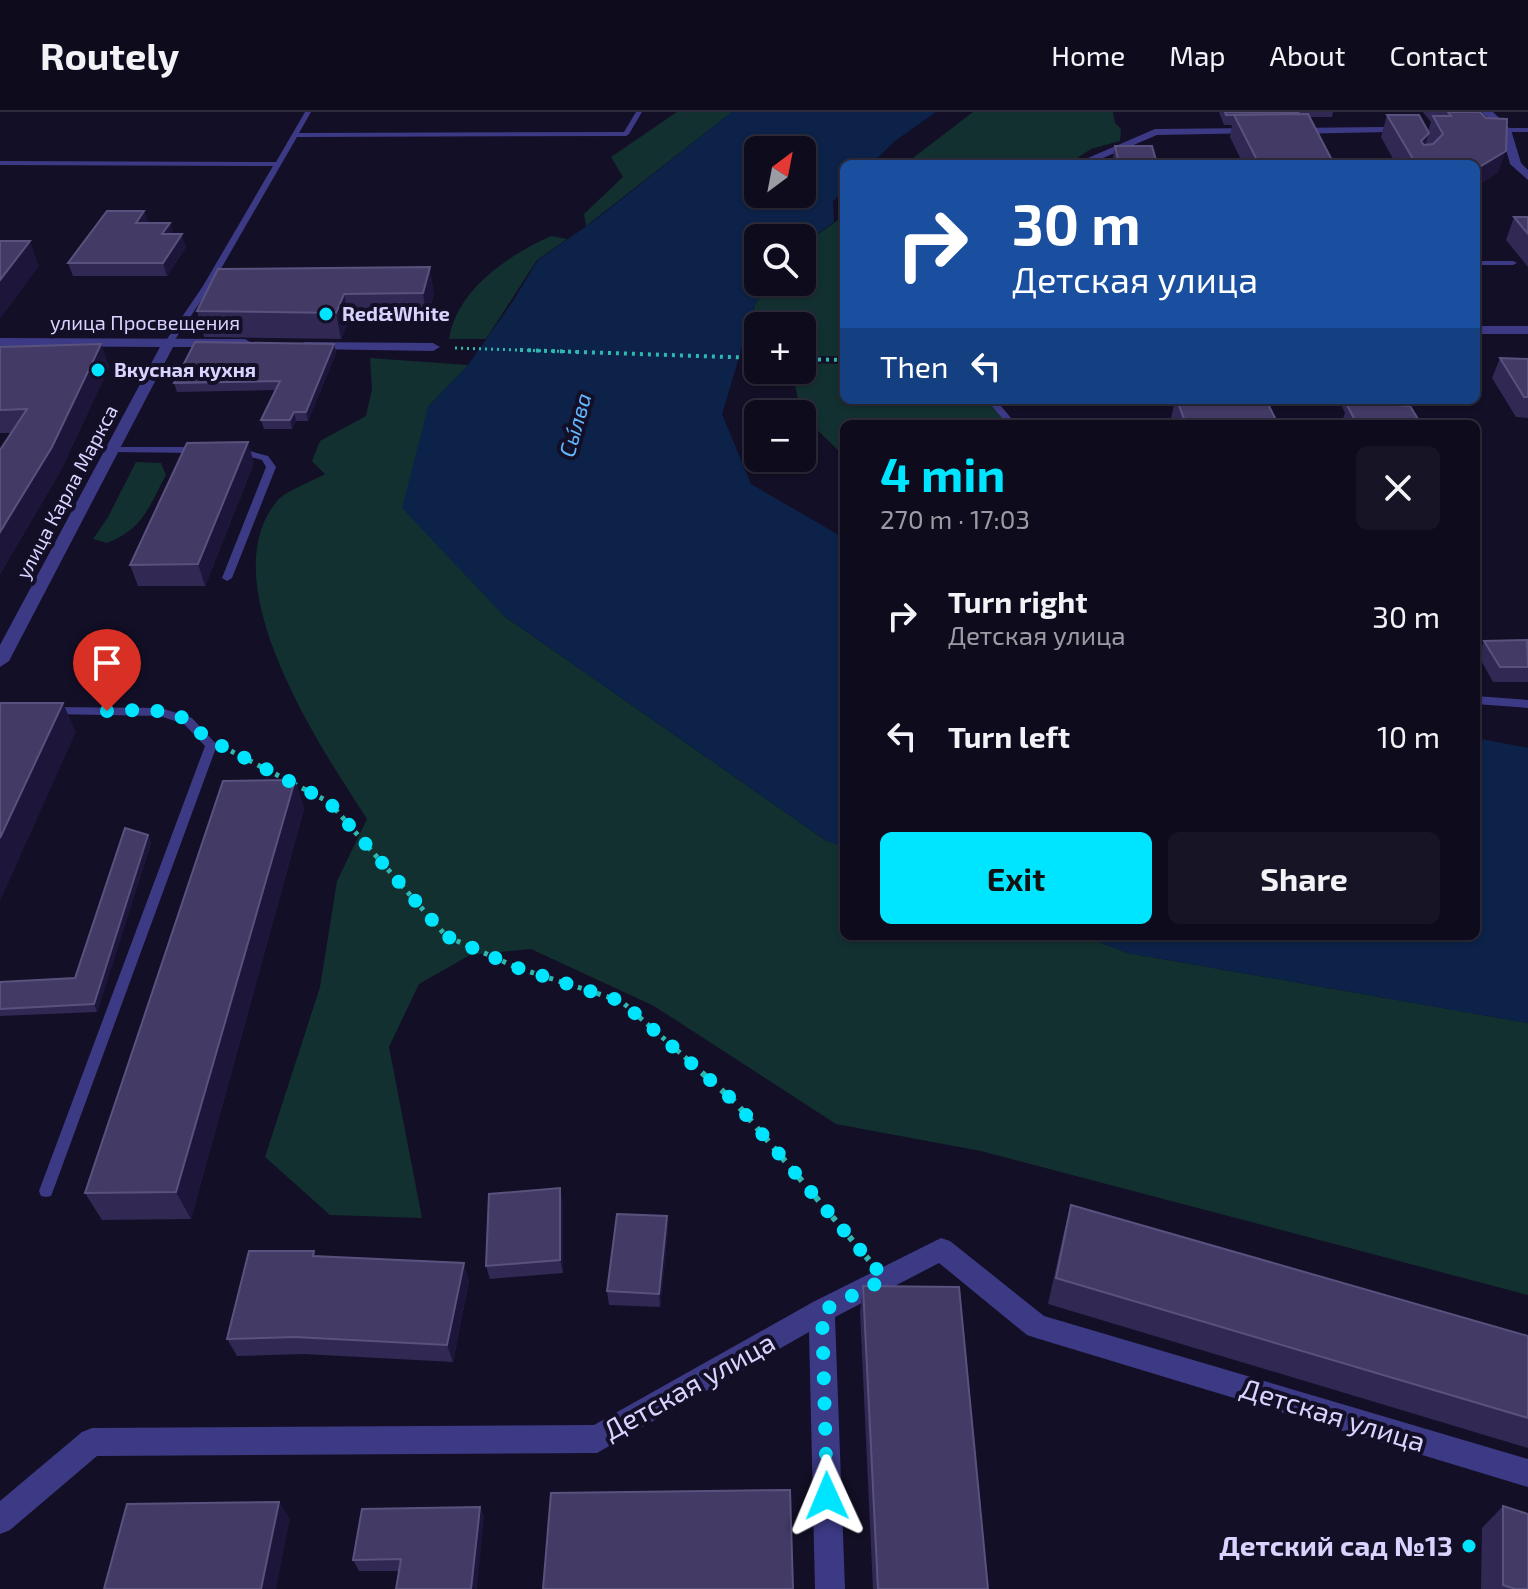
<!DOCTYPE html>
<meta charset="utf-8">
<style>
:root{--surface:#0e0b1c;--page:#171425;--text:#f1f3f6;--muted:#9b9ba3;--line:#2e2b3b;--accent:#00e5ff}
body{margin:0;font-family:"Exo 2",sans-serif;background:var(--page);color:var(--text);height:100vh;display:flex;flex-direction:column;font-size:30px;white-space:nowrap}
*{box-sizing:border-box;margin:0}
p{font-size:26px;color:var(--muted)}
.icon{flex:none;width:44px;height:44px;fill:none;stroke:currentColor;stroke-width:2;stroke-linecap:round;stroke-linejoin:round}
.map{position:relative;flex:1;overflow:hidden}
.details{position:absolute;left:840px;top:308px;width:640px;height:520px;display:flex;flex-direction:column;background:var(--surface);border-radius:12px;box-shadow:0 2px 6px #0004,0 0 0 2px var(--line)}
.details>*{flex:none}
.banner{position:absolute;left:840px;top:48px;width:640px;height:244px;border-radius:12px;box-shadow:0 2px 6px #0004,0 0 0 2px var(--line);background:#1a4fa0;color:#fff;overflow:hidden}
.needle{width:52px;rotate:32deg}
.controls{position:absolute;left:744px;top:24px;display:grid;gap:16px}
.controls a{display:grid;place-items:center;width:72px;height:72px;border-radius:12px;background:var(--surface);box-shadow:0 2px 6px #0004,0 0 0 2px var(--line);font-size:40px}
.pin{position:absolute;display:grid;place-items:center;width:68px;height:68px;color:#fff;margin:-82px -34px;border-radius:50% 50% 50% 0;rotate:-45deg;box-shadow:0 0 8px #0007}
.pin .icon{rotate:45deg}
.me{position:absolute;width:88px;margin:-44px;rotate:359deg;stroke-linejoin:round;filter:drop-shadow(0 0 6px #0008)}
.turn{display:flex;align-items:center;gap:28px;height:168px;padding:0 40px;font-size:36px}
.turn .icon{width:104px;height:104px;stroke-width:2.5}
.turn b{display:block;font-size:56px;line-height:68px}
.then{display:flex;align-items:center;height:76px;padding:0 40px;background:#0003;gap:16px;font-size:30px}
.round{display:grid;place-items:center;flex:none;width:84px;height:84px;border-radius:12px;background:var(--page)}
.headline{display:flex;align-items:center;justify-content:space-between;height:136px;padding:0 40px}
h1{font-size:48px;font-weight:700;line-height:60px;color:var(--accent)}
.primary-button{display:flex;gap:16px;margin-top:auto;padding:16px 40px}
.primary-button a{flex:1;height:92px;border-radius:12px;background:var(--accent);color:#111;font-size:32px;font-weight:700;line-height:92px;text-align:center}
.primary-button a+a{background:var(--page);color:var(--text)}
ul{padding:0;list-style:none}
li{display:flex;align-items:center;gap:24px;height:120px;padding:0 40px}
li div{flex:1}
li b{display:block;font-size:30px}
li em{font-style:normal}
header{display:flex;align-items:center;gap:48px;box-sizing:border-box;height:112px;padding:0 40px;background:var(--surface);border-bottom:2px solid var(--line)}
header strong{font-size:38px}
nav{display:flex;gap:44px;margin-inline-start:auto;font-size:28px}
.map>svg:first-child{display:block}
.green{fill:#12302f}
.water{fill:#0c2248;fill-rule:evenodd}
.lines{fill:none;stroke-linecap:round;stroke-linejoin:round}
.path-far3{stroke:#2fb8b0;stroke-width:3;stroke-dasharray:2 4;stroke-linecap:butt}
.path-far2{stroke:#2fb8b0;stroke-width:4;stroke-dasharray:3 5;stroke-linecap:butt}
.path-far1{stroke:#2fb8b0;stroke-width:5;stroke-dasharray:4 6;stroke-linecap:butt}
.path{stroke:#2fb8b0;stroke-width:6;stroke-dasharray:5 8;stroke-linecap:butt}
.service{fill:#3d3a85;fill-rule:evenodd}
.minor{fill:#3d3a85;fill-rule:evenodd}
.wall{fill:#312854}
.shaded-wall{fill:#1d163a}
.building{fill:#433a66;stroke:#5a527e;stroke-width:2}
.route{stroke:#00e5ff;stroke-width:14;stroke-dasharray:0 25.2}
.poi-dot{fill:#00e5ff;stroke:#130f26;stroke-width:3}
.labels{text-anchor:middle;stroke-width:8;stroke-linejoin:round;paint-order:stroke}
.far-poi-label{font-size:20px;font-weight:bold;fill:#d9d4ff;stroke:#130f26;text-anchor:start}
.far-street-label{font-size:20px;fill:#d9d4ff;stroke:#130f26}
.far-water-label{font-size:22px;font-style:italic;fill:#62b6ff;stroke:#130f26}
.near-street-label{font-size:28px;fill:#d9d4ff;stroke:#130f26}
.near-poi-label{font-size:28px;font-weight:bold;fill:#d9d4ff;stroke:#130f26;text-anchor:end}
</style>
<header>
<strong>Routely</strong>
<nav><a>Home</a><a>Map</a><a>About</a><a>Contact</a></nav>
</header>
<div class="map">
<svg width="1528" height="1477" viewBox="0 0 1528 1477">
<rect width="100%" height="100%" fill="#130f26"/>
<!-- green -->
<g class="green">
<polygon points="677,0 732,0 586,114 584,102 623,65 611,45"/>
<polygon points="973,0 1113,0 1115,11 1121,17 1120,29 1091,37 1068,52 905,52"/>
<polygon points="844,104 844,244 802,244 802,214 758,214 758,242 743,242 755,192 772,170 802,170 802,133"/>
<path d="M551,124l16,3 -30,21 -51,79h-37c8,-50 60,-84 102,-103z"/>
<path d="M370,246l98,7 -40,42 76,209 321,224 19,7v89h239l45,17 400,70v272l-547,-144 -145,-27 -182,-118 -123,-57 -61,6 -51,29 -30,63 33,171 -92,-3 -65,-58 55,-170 17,-106 30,-62c-45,-70 -158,-236 -90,-318 10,-11 34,-19 48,-27l-13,-13 8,-20 46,-25 6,-27z"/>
<polygon points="802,251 844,252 844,288 991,288 1009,312 844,312 844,344 801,302 792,258 802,258"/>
<path d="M136,350l25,1 5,12c-18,33 -23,54 -59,68l-14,-4 15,-22z"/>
</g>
<!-- water -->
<g class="water">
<path d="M732,0h204l-41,29 -24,23h-27v27l-11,10 1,21 -32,23v-7h-44v44h14l-17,22 -33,110 29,70 93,54v309l-19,-7 -321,-224 -102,-108 26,-101 40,-42 45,-64 25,-41 57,-40zM758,38h44v44h-44z"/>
<polygon points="1476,626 1528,636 1528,911 1128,841 1083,824 1476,824"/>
</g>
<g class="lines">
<!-- path-far3 -->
<polyline class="path-far3" points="455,236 581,240"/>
<!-- path-far2 -->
<g class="path-far2">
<polyline points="520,238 758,246"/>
<polyline points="802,247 844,248"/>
</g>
<!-- path-far1 -->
<polyline class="path-far1" points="231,639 329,690 446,824 518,856 621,889 695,954"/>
<!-- path -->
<polyline class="path" points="692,952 735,990 869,1148"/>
<!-- service -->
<g class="service">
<polygon points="305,0 311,0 299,21 624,20 636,0 642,0 629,22 626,24 297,25 211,174 172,232 169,232 165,230 203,174 273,54 0,53 0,49 276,50"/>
<polygon points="1528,16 1528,20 1506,20 1503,18 1506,16"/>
<polygon points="1079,49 1125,49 1128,51 1081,52 1079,51"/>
<polygon points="1144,50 1165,50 1168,52 1141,52"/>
<polygon points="1476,149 1513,149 1517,151 1513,153 1476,153"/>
<polygon points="987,288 996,288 1016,312 1007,312"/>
<polygon points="112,335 201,335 205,338 201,341 109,340 108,338"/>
<polygon points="239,336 268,344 276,355 232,466 227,469 222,466 266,355 262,348 236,341 235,339"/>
<polygon points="1476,584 1528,588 1528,596 1476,592"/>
<polygon points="53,595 161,596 192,606 217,633 53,1079 51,1084 46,1085 41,1084 39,1079 205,634 184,612 160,604 49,602 48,599"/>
</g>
<!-- minor -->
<g class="minor">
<polygon points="1482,0 1493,0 1511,18 1521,51 1528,58 1528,68 1510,52 1501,19"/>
<polygon points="1384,15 1388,16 1388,20 1292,22 1287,19 1292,16"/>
<polygon points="1256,16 1261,19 1260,21 1157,23 1089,52 1074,52 1155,17"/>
<rect x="1476" y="214" width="52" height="8"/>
<polygon points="0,226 245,227 252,231 245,235 173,235 9,549 0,555 0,533 160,235 0,234"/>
<polygon points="304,230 433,231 440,235 433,239 309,237 304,236"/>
<polygon points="941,1126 950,1129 1044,1204 1528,1347 1528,1375 1036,1226 1027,1223 939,1151 835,1205 845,1477 815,1477 809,1220 597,1341 97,1344 10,1418 0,1422 0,1389 82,1320 92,1316 594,1313 813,1190"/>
</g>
</g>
<!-- wall -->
<g class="wall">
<polygon points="1219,0 1333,0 1332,5 1309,5 1335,52 1243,52 1230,25 1232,13 1224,13"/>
<polygon points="1423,0 1480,0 1498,61 1476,52 1396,52 1381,25 1387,3 1428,19 1431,10"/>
<polygon points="1115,34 1157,52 1112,52"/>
<polygon points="144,99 148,111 170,111 173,122 186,135 167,164 73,164 68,151"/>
<polygon points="1514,105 1528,105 1528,155 1506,128"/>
<polygon points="218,157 434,181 427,207 349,208 341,227 204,225 197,199"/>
<polygon points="101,232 109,255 61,358 0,462 0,338 12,321 0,321 0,235"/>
<polygon points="334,232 336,241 308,309 296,309 292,317 264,317 261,308 275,278 177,280 174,271"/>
<polygon points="1500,246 1528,247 1528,306 1516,305 1492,266"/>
<polygon points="1175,288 1266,288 1278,312 1174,312 1171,306"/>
<polygon points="1339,288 1391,288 1394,293 1421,312 1341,312 1345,301"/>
<polygon points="254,351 205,474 138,474 130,453"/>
<polygon points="1484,529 1528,529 1528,570 1493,570 1478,543"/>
<polygon points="295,668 304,697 191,1107 102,1108 85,1081"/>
<polygon points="148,723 151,731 97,900 0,904 0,870 75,866"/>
<polygon points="563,1090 563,1161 490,1167 486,1154"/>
<polygon points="1071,1093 1528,1224 1528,1336 1048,1192 1064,1120"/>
<polygon points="667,1104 668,1118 660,1195 609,1193 607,1179"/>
<polygon points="317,1144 469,1169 453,1250 304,1242 237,1244 227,1227"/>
<polygon points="863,1174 988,1477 873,1477 860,1200"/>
<polygon points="1503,1394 1528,1477 1481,1477 1482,1416"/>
<polygon points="480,1395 484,1406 399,1459 359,1459 353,1448"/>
</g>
<!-- shaded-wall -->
<g class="shaded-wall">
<polygon points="1429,21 1422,43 1414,52 1421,29"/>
<polygon points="1506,39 1498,61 1476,75 1476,57"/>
<polygon points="144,99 148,111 136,111"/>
<polygon points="170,111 174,124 162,122"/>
<polygon points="182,122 186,135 167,164 163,151"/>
<polygon points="30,129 39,154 0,207 0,168"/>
<polygon points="430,155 434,181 427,207 423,181"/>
<polygon points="344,182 349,208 341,227 336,201"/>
<polygon points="101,232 109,255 61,358 0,462 0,420"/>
<polygon points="334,232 336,241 308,309 306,300"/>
<polygon points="294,300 296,309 292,317 290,308"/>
<polygon points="248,330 254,351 205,474 198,452"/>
<polygon points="63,591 76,620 0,789 0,726"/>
<polygon points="295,668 304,697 191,1107 176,1080"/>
<polygon points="148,723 151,731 97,900 94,892"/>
<polygon points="560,1076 563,1090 563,1161 560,1148"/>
<polygon points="667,1104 668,1118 660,1195 659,1182"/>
<polygon points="464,1151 469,1169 453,1250 447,1233"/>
<polygon points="279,1390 290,1407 276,1477 261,1477"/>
<polygon points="480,1395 484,1406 477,1477 471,1477"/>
</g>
<!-- building -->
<g class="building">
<polygon points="1225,0 1298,0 1299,2 1226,3"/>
<polygon points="1448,0 1480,0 1486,6 1507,7 1506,39 1476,57 1476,52 1416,52 1387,3 1419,3 1429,21 1421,29 1424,33 1433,32 1443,22 1433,4 1451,4"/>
<polygon points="1308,2 1334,52 1259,52 1234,3"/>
<polygon points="1115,34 1152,34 1157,52 1119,52"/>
<polygon points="107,99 144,99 136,111 170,111 162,122 182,122 163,151 68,151"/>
<polygon points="1514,105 1528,105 1528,122"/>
<polygon points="0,129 30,129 0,168"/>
<polygon points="430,155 423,181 344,182 336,201 197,199 218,157"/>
<polygon points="195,230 334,232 306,300 294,300 290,308 261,308 280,269 174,271"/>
<polygon points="101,232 52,335 0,420 0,338 27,297 0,298 0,235"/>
<polygon points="1500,246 1528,247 1528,285 1524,285"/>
<polygon points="1177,288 1266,288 1278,312 1186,312"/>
<polygon points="1354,288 1391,288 1394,293 1410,294 1421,312 1357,312 1347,293 1356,293"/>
<polygon points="248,330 198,452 130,453 187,331"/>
<polygon points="1527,528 1528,555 1500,555 1484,529"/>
<polygon points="1,591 63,591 0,726 0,593"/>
<polygon points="295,668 176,1080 85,1081 223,669"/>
<polygon points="125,716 148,723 94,892 0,897 0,870 75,866"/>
<polygon points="560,1076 560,1148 486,1154 489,1082"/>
<polygon points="1071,1093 1528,1224 1528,1306 1056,1166"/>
<polygon points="617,1102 667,1104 659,1182 607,1179"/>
<polygon points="249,1139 314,1139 313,1144 464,1151 447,1233 295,1225 227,1227"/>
<polygon points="863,1174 959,1175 988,1477 878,1477"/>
<polygon points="790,1378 793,1477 543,1477 551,1381"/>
<polygon points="279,1390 261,1477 104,1477 127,1392"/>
<polygon points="1503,1394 1528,1402 1528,1477 1515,1477 1503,1473"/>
<polygon points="480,1395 471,1477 396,1477 401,1447 353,1448 362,1397"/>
</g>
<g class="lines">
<!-- route -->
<path class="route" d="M107,599c25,0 59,-5 81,10 14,9 16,23 34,25l107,56 117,134 72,32 103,33 114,101 150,177 -63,32 5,185"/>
</g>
<!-- markers -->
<g class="poi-dot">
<circle cx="326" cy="202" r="8"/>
<circle cx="98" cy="258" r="8"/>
<circle cx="1469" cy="1434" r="8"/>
</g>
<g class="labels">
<!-- far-poi labels -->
<g class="far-poi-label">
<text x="342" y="209">Red&amp;White</text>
<text x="114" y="265">Вкусная кухня</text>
</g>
<!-- far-street labels -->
<g class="far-street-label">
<text x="145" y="218">улица Просвещения</text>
<text transform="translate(67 380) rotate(-62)" y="7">улица Карла Маркса</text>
</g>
<!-- far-water labels -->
<g class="far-water-label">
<text transform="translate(575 313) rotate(-74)" y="8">Сы́лва</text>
</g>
<!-- near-street labels -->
<g class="near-street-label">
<text transform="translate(689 1274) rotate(-29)" y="10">Детская улица</text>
<text transform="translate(1333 1303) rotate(17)" y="10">Детская улица</text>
</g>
<!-- near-poi labels -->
<g class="near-poi-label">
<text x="1453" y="1444">Детский сад №13</text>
</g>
</g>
</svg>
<div class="controls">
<a><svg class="needle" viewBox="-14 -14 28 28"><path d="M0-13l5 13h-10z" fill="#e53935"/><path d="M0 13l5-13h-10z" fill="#9b9ba3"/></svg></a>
<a><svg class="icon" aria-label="search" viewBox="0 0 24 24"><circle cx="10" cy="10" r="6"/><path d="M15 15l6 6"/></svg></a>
<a>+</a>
<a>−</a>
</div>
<div class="pin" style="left:107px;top:599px;background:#d93025"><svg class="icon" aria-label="arrive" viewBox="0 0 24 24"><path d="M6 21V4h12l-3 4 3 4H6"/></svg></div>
<svg class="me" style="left:827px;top:1384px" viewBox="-20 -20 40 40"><path d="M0-17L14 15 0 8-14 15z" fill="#00e5ff" stroke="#fff" stroke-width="4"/></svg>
<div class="banner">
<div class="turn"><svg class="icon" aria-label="right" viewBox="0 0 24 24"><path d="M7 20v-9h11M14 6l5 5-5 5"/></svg><div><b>30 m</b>Детская улица</div></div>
<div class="then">Then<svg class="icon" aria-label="left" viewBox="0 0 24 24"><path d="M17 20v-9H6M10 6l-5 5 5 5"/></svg></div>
</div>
<section class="details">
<div class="headline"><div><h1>4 min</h1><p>270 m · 17:03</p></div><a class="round"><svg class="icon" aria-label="close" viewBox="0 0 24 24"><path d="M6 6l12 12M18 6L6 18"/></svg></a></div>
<ul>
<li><svg class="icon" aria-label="right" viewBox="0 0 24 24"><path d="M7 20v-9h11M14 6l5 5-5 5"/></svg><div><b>Turn right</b><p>Детская улица</p></div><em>30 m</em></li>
<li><svg class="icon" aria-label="left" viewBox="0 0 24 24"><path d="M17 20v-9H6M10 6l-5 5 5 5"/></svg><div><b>Turn left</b></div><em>10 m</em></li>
</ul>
<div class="primary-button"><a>Exit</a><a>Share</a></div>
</section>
</div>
